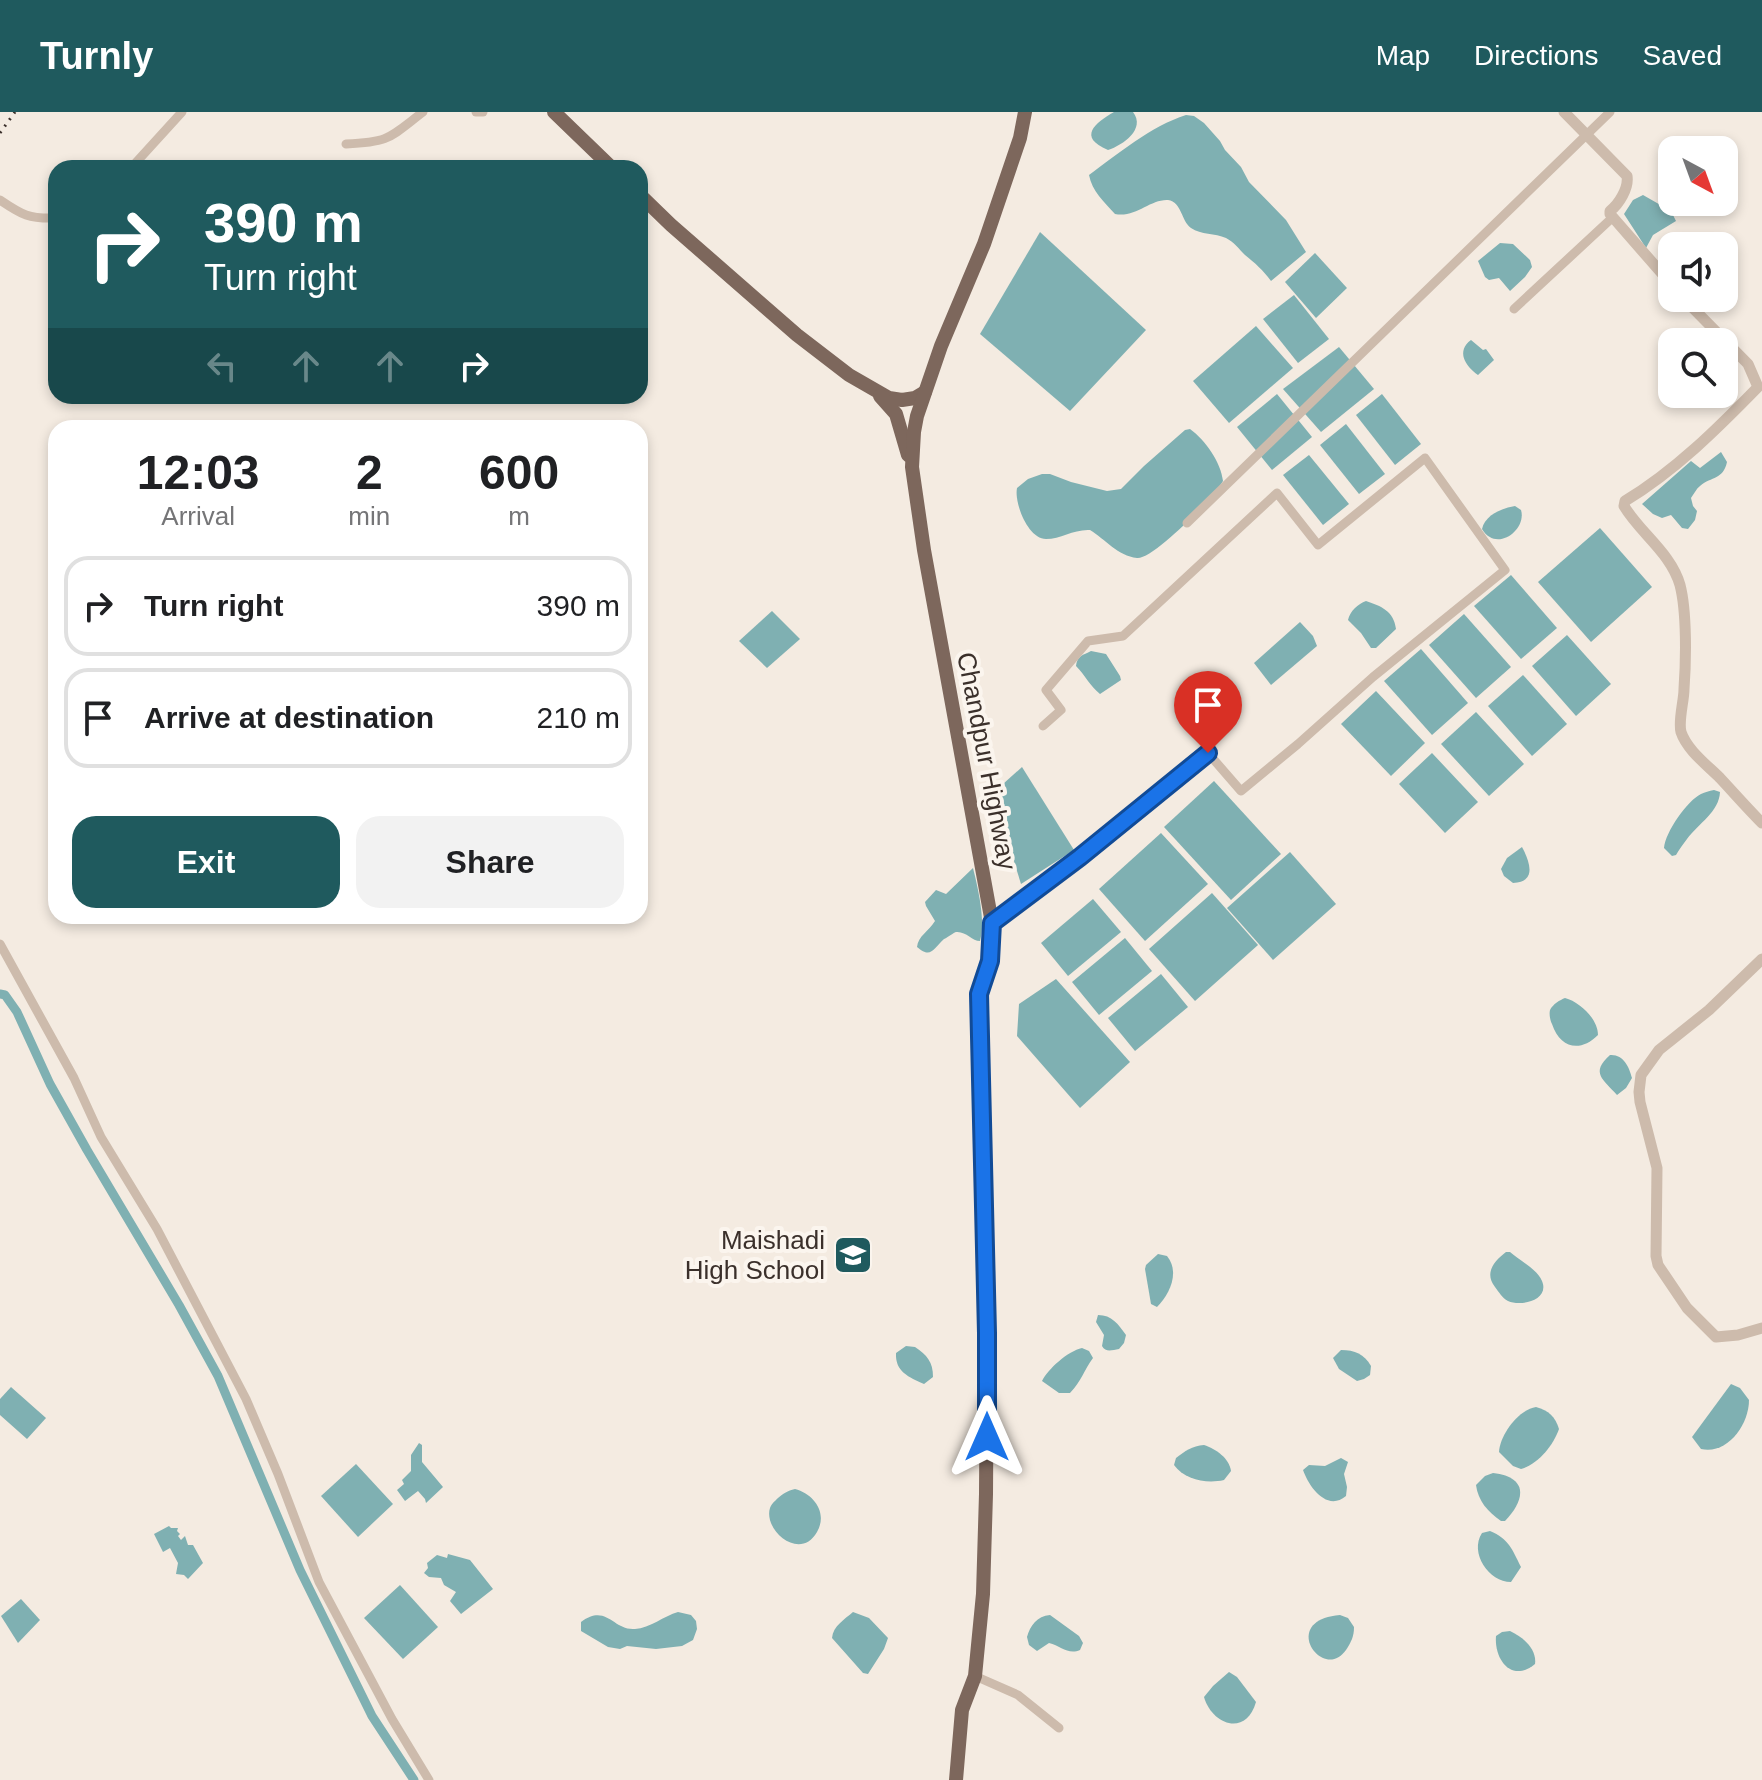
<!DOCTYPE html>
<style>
:root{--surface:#fff;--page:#f2f2f2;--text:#202124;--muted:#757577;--line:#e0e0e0;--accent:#1f5a5e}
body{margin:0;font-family:Helvetica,sans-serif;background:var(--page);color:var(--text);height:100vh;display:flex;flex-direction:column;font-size:30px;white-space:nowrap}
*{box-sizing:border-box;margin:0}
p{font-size:26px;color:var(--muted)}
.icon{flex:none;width:44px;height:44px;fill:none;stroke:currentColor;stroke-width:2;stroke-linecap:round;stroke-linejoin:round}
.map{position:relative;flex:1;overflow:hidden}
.sheet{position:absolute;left:48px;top:308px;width:600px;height:504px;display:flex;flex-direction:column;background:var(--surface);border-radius:24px;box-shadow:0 4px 12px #0003}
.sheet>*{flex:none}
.banner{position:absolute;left:48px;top:48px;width:600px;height:244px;border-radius:24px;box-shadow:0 4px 12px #0003;background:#1f5a5e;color:#fff;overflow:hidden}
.needle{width:52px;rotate:139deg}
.tools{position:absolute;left:1658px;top:24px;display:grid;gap:16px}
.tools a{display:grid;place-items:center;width:80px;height:80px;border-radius:16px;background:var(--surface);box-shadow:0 4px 12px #0003;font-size:40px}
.pin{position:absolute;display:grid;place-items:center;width:68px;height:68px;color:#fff;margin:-82px -34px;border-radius:50% 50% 50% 0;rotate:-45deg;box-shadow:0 0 8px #0007}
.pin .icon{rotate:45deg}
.me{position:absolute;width:88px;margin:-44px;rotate:0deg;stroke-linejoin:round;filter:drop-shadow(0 0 6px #0008)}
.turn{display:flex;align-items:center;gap:28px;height:168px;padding:0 24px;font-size:36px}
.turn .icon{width:104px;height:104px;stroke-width:2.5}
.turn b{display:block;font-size:56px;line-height:68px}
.lanes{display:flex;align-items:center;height:76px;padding:0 24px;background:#0003;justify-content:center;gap:40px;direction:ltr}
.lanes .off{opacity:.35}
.eta{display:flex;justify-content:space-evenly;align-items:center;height:136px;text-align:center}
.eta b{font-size:48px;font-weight:700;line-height:56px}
.cta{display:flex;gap:16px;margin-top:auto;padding:16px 24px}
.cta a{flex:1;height:92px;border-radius:24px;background:var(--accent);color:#fff;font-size:32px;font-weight:700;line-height:92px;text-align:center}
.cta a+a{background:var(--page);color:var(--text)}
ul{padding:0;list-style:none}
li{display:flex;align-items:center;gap:24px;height:100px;margin:0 16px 12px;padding:0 8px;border:4px solid var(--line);border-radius:24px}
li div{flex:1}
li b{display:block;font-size:30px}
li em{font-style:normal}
header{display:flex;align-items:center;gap:48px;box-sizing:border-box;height:112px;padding:0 40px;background:var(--accent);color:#fff}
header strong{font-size:38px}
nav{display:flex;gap:44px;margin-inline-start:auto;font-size:28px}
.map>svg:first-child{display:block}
.water{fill:#7fb0b2}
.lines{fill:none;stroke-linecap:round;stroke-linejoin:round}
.canal{stroke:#7fb0b2;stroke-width:9}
.minor{stroke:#cdbbac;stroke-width:9}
.tertiary{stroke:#cdbbac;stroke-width:11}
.primary{stroke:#7d675c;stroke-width:14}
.rail{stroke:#3b302b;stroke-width:3;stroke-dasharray:2 6;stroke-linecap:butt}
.route-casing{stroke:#114b97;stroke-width:20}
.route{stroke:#1a73e8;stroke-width:14}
.labels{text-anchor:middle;stroke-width:8;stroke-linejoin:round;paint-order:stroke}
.street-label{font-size:26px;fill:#3b302b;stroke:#fbf5ee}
.poi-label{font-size:26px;fill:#3b302b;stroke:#fbf5ee;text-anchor:end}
</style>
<header>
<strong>Turnly</strong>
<nav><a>Map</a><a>Directions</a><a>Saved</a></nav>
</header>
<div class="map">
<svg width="1762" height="1668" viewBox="0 0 1762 1668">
<rect width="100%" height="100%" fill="#f4ebe1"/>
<!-- water -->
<g class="water">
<path d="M1114,0h19c13,17 -10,33 -25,38 -31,-13 -13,-27 6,-38z"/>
<path d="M1186,3l8,1 10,7 16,18 5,9 16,17 8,15 37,38 20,32 -35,29c-8,-11 -16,-18 -26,-26 -6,-6 -11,-13 -19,-17 -11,-5 -25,-3 -35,-10 -10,-7 -9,-26 -23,-28 -18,-1 -32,18 -53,14 -11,-12 -23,-23 -26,-39 29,-21 62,-49 97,-60z"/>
<polygon points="1643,83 1671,99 1676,109 1653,123 1646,136 1624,102 1633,88"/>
<polygon points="1040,120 1146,218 1070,299 980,222"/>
<polygon points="1500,131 1513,132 1530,148 1532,155 1525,165 1510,179 1499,166 1489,168 1485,165 1478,149"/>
<polygon points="1315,141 1347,176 1316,206 1285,170"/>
<polygon points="1294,183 1329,227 1298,251 1263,207"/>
<polygon points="1256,214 1293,256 1229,311 1193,269"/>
<path d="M1471,228l12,10 3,-1 8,11 -16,15c-13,-9 -22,-24 -7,-35z"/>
<polygon points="1339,235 1374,277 1321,320 1283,277"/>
<polygon points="1277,282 1312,325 1272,358 1237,315"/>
<polygon points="1382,282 1421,332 1395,353 1356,303"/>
<polygon points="1346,312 1385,362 1359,382 1320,333"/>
<path d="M1190,317c15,11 31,33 33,52 -9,16 -70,79 -86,77 -19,-2 -32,-19 -47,-28 -16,-1 -29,9 -44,9 -18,0 -32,-36 -29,-51l11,-9 14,-5h8l21,8 36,9 14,-2 23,-23 41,-36z"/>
<path d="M1721,340l6,10c-4,18 -15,14 -27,24 -4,3 -6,8 -9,12l2,8 4,5 -2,9 -7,9 -6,-1 -11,-13 -9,3 -9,-4 -11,-10 49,-43 9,7z"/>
<polygon points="1309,343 1349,392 1323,413 1283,363"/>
<path d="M1515,394l6,4c6,20 -25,43 -39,19 3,-14 20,-21 33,-23z"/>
<polygon points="1600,416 1652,475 1591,530 1538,470"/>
<polygon points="1511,463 1557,516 1521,547 1474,494"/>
<path d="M1366,489c15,5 28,10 30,28l-20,19h-5l-10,-15 -13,-13c2,-9 10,-16 18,-19z"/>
<polygon points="772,499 800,527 767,556 739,529"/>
<polygon points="1464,502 1511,555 1476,586 1429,533"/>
<polygon points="1300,510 1313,524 1317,534 1271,573 1254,551"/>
<polygon points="1567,523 1611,572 1576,604 1532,554"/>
<polygon points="1421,537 1468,591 1432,623 1384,569"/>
<path d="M1091,539l15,3 14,22 1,4 -21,14c-10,-8 -15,-19 -24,-28 1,-10 7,-11 15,-15z"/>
<polygon points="1523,563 1567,612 1532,644 1488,594"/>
<polygon points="1376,579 1425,631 1391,664 1341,612"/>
<polygon points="1476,600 1524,652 1489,684 1441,632"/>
<polygon points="1432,641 1478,690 1445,721 1399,672"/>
<polygon points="1022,655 1074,738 1021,772 993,681"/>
<polygon points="1214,669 1281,742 1231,788 1164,715"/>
<path d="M1714,678l6,2c-1,20 -21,31 -33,47 -4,5 -8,11 -11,16l-4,1 -8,-8c1,-16 24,-48 37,-54 4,-2 8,-3 13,-4z"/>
<polygon points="1161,721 1208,772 1145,829 1099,777"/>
<path d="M1522,735c8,15 15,35 -9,36l-9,-7 -3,-7 6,-11z"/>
<polygon points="1290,740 1336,792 1273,848 1227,796"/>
<path d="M973,756c5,20 13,54 7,73 -8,0 -14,-10 -24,-9 -1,0 -11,7 -12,7 -11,10 -13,20 -27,8 1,-11 12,-16 18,-26l-9,-15 -1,-4 11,-12 10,4z"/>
<polygon points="1212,781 1258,833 1195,889 1149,837"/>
<polygon points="1093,787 1121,820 1068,864 1041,831"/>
<polygon points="1125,826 1152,859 1099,903 1072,870"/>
<polygon points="1161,862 1188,895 1135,939 1108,906"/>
<polygon points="1056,867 1130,950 1080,996 1017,924 1019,892"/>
<path d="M1565,886c15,4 33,21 33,37 -18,18 -38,13 -46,-11 -2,-4 -3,-10 -2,-14 3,-6 10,-10 15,-12z"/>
<path d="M1610,943c13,-1 19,11 22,23l-6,10 -9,7c-14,-16 -27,-22 -7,-40z"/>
<path d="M1506,1140h4c9,8 27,17 32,29 8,19 -21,26 -34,20 -6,-3 -9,-9 -13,-14 -11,-14 -1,-26 11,-35z"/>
<path d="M1158,1142l9,2c13,16 3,38 -10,51l-6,-3 -6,-35 1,-4z"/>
<path d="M1098,1203c14,0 20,9 28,20l-2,8 -5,6c-7,1 -13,4 -17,-3l2,-11 -8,-13z"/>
<path d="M906,1234l9,1c12,8 18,15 18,30l-9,7c-15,-7 -29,-12 -28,-31z"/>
<path d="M1082,1236l7,3 4,7c-9,12 -12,24 -23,35h-11l-17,-12c6,-12 26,-30 40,-33z"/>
<path d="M1341,1238c14,0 23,4 30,16l-1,9 -6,4 -7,2 -18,-12 -6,-11z"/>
<path d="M1731,1272l9,4 9,12c0,25 -22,55 -48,49l-9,-12z"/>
<polygon points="11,1275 46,1306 27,1327 0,1303 0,1287"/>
<path d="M1536,1295c13,4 19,9 23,22 -6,17 -21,35 -38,40l-8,-3 -14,-14c1,-17 19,-42 37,-45z"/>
<polygon points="419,1331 422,1333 422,1350 443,1375 426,1391 425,1387 418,1379 405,1389 397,1378 404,1372 402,1368 411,1359 411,1343"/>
<path d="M1204,1333c12,4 25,13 27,26l-7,9c-17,4 -39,0 -50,-15l2,-7c9,-7 16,-12 28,-13z"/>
<path d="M1341,1346l7,4 -4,12 3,13 -1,9c-19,16 -37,-9 -43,-26l6,-5 16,1z"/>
<polygon points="356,1352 393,1392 358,1425 321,1384"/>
<path d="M1493,1361c35,4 33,26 12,48h-4c-13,-9 -23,-20 -25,-36l9,-9z"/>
<path d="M795,1377c19,5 33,24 22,43 -17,30 -54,-2 -47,-24 2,-5 5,-7 8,-10 6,-5 9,-7 17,-9z"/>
<polygon points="169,1414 171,1416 178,1416 177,1419 180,1422 178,1424 181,1428 185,1424 188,1433 193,1433 203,1451 188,1467 184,1463 176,1462 178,1451 170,1436 163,1440 154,1422"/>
<path d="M1490,1419c19,8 22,18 31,36l-10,15c-22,0 -42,-29 -29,-49z"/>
<polygon points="448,1442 470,1448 493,1477 461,1502 450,1489 456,1480 444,1473 441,1466 429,1465 424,1461 428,1456 427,1451 437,1443 447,1446"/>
<polygon points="400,1473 438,1515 403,1547 364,1506"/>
<polygon points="21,1487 40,1508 18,1531 1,1504"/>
<path d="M678,1500l13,3 5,6 1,8 -4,11 -11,6 -26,3 -29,-3 -7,3 -12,-2 -27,-16v-9c26,-19 32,9 54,7 15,-1 29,-13 43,-17z"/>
<path d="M853,1500l16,6 19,20 -4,11 -16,25 -5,-1 -31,-35c1,-12 13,-19 21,-26z"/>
<path d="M1050,1503l29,21 4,7 -3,7c-12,5 -19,-4 -31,-7l-12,8 -8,-6 -2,-8c3,-11 10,-21 23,-22z"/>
<path d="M1340,1503l8,3 6,9c0,10 -3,15 -8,23 -23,33 -68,-30 -6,-35z"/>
<path d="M1510,1519c13,6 27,18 25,33 -23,19 -41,-4 -39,-28l6,-4z"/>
<path d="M1229,1560l8,5 19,25c-10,35 -44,23 -52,-5l9,-11z"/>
</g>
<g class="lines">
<!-- canal -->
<polyline class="canal" points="0,882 5,883 17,900 50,972 87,1038 179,1193 218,1264 300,1458 372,1604 414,1668"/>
<!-- minor -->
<g class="minor">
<polyline points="476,0 483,0"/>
<path d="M346,32c44,-2 43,-6 77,-32"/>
<polyline points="131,56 182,0"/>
<path d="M0,88c22,15 29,19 56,18"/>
<polyline points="1514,197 1612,106"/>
<polyline points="1187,411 1610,0"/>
<polyline points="992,811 1080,745 1208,641 1241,679 1298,632 1373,565 1505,458 1425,346 1318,433 1277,381 1123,524 1088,529 1046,578 1061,598 1043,614"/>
<polyline points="0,832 74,966 101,1025 157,1117 246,1287 278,1362 319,1470 392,1607 429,1668"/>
<polyline points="975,1564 1018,1583 1059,1616"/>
</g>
<!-- tertiary -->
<g class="tertiary">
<path d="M1564,0l63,64c2,12 -8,28 -17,35v3l62,71"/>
<path d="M1683,186l65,66 10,23c-40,41 -83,84 -133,114l-1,5c16,27 47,47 56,79 7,27 6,76 4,104 0,12 -6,32 -3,43 6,18 26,33 39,46 14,15 28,31 42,45"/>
<polyline points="1762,847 1709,898 1659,938 1641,963 1639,980 1640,990 1657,1056 1656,1144 1658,1153 1687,1196 1716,1225 1738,1223 1762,1216"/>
</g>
<!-- primary -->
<g class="primary">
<polyline points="554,0 612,56"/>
<polyline points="640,83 671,113 797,223 849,263 889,286 902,288 915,286 925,280"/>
<polyline points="880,284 896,302 908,343"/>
<polyline points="956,1668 962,1598 975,1564 983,1482 986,1382 987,1221 979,882 990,849 992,811 924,438 912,355 914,320 917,304 941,234 984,132 1020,26 1025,0"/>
</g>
<!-- rail -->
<polyline class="rail" points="0,21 15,0"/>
</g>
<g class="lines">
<defs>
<polyline id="route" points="987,1325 987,1221 979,882 990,849 992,811 1080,745 1208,641"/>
</defs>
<!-- route casing -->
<use href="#route" class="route-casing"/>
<!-- route -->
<use href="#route" class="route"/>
</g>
<!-- icons -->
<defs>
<symbol id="school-square" viewBox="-11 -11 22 22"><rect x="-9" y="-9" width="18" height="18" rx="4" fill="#1f5a5e" stroke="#fbf5ee"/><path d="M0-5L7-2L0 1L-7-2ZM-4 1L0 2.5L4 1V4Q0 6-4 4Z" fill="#fff"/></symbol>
</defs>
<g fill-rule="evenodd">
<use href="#school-square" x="831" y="1121" width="44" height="44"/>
</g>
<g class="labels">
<!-- street labels -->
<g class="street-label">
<text transform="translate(987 649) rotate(79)" y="9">Chandpur Highway</text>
</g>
<!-- poi labels -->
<g class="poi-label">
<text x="825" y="1137">Maishadi<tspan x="825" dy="30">High School</tspan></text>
</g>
</g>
</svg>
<div class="tools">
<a><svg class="needle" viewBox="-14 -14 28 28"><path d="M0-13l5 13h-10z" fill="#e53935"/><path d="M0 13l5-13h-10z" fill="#757577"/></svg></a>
<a><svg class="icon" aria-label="sound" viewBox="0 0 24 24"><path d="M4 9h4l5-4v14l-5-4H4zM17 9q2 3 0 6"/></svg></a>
<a><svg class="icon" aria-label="search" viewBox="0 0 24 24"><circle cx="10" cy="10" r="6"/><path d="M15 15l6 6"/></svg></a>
</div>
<div class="pin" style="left:1208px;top:641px;background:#d93025"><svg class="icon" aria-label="arrive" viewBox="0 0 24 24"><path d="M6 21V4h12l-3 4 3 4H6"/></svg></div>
<svg class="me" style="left:987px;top:1325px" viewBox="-20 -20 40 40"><path d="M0-17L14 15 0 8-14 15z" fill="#1a73e8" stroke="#fff" stroke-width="4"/></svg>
<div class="banner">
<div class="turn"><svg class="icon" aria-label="right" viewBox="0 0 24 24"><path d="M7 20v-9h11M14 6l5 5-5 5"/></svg><div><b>390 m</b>Turn right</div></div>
<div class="lanes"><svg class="icon off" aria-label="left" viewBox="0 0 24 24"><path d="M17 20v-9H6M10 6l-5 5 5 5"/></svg><svg class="icon off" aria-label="ahead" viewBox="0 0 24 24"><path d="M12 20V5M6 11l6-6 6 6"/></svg><svg class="icon off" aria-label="ahead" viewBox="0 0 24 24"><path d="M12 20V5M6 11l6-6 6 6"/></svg><svg class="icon" aria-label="right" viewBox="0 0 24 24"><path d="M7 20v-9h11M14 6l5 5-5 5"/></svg></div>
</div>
<section class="sheet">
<div class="eta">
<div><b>12:03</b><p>Arrival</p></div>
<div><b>2</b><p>min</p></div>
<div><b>600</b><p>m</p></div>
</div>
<ul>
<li><svg class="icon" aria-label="right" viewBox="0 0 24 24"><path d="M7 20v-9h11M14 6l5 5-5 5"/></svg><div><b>Turn right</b></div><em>390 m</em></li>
<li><svg class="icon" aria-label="arrive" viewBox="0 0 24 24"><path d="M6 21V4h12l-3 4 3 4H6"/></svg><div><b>Arrive at destination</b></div><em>210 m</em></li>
</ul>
<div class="cta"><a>Exit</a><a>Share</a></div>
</section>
</div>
